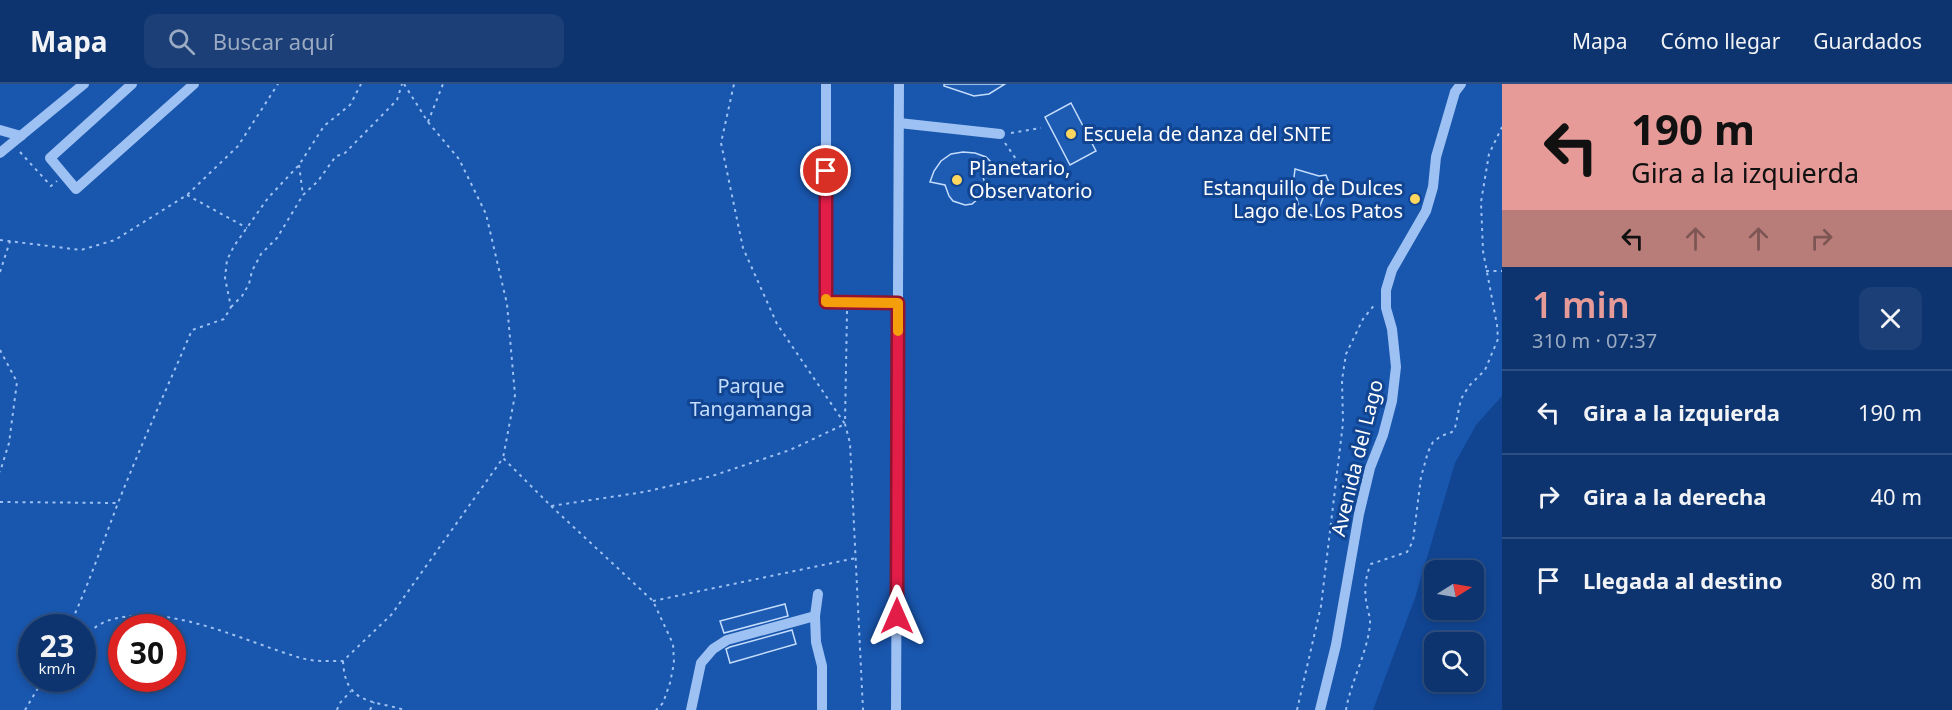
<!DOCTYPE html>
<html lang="es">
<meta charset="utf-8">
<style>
:root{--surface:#0d346e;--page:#1b3f76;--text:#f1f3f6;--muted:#9aaac2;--line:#2d4f81;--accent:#e69b98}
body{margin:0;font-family:"Noto Sans",sans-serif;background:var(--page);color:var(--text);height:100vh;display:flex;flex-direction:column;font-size:22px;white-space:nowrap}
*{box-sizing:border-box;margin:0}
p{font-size:20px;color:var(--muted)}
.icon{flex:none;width:33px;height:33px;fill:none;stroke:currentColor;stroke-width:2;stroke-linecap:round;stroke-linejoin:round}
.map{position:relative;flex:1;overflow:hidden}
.details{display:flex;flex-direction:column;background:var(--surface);width:450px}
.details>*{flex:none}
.banner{background:#e69b98;color:#111;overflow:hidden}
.needle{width:39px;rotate:79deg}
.tools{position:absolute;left:1424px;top:476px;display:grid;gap:12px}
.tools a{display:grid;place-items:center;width:60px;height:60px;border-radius:12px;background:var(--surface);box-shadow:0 3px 9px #0003,0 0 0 2px var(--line);font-size:30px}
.speed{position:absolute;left:18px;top:530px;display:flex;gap:12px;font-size:30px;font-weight:700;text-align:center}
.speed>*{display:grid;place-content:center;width:78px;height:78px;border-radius:50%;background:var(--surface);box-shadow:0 3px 9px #0003,0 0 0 2px var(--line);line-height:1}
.speed small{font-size:15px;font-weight:400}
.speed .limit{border:9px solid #d22;background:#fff;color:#111}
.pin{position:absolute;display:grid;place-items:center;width:51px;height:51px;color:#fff;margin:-26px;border:3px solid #fff;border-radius:50%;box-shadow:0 2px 6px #0007}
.me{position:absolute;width:66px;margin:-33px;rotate:0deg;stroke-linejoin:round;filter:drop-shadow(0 0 4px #0008)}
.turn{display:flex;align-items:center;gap:21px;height:126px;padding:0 30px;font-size:27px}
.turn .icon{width:78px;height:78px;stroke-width:2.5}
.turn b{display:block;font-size:42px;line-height:51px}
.lanes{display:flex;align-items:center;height:57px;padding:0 30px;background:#0003;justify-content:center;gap:30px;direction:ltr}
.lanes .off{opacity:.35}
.round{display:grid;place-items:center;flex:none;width:63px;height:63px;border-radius:12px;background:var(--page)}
.overview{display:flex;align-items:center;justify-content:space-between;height:102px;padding:0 30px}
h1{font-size:36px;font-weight:600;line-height:45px;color:var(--accent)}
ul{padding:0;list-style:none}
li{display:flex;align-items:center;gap:18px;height:84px;padding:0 30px;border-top:2px solid var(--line)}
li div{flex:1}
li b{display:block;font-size:22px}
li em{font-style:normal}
header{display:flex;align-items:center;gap:36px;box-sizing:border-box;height:84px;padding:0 30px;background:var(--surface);border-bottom:2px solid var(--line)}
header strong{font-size:28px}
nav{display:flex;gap:33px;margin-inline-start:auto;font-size:21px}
.search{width:420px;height:54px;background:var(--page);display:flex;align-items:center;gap:15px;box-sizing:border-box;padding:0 21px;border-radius:12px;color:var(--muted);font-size:22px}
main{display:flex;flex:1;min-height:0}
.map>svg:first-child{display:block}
.green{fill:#1956ad;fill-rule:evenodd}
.building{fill:#1e5bb2;stroke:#c5ddfd;stroke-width:1.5}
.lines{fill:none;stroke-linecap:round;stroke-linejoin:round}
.path{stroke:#9ec1f3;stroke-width:2;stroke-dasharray:3 4.5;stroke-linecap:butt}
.minor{stroke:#9ec1f3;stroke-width:10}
.route-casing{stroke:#92132f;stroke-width:15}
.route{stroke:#e11d48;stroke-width:10}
.slow{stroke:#f59e0b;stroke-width:10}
.poi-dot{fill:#ffd75f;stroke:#114592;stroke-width:2}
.labels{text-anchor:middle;stroke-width:6;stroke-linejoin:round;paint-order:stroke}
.poi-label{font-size:20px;fill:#fff;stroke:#114592;text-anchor:start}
.park-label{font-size:20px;fill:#c5ddfd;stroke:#114592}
.street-label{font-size:20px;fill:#fff;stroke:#114592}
</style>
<header>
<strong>Mapa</strong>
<div class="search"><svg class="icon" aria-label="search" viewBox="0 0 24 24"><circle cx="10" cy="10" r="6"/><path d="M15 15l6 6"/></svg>Buscar aquí</div>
<nav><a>Mapa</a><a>Cómo llegar</a><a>Guardados</a></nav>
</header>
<main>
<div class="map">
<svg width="1502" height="626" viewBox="0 0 1502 626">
<rect width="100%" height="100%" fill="#114592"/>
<!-- green -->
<path class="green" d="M0,0h1502v312l-26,29 -21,38 -40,135 -42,112h-1373zM32,543h50v51h-50zM122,543h50v51h-50z"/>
<!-- building -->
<g class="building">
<polygon points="944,0 1005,0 989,10 974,12 944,2"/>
<polygon points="1071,19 1096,67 1070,81 1045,33"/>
<polygon points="963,68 975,69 986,73 995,82 982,90 985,99 981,112 972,120 965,121 953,117 949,112 945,101 930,98 934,87 941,77 951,70"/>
<polygon points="1295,85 1319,92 1326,91 1332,106 1325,109 1315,134 1299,122 1293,102"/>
<polygon points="785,520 788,532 724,549 720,537"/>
<polygon points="792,546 796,560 730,579 726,565 730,563"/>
</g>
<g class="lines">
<!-- path -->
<g class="path">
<polyline points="404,0 428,38 459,75 486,130 507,220 515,311 503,374"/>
<polyline points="428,38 443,0"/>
<polyline points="1011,49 1041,44"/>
<polyline points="1005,59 1016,75"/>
<polyline points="20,68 51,102 57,97"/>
<polyline points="299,81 303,111"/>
<polyline points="187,111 247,144"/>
<polyline points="0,156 81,166 115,156 187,111 238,62 278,0"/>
<polyline points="1486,187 1502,187"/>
<polyline points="0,188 10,157"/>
<polyline points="231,223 242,212 249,200 252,187 261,170 277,154 303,111 318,97 336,72 344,70 397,16 402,0"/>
<polyline points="847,227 845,340 850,359 863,626"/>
<polyline points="0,266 17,298 9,359 0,388"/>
<polyline points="0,418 119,419"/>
<polyline points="551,422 653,517 673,560 674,579 670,599 663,619 656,626"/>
<polyline points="653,517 856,474"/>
<path d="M69,543c19,-41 33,-82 49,-124 23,-58 49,-115 74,-173l32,-11 7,-12 -6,-29 2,-18 7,-14 34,-48 31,-33 25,-39 26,-21 11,-21"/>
<path d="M82,552c9,-5 19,-14 28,-16 59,-18 135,22 191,38 13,4 28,3 42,3l49,-47 111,-156 48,48 93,-14 68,-16 78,-26 55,-26 -68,-100 -34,-76 -22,-105 13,-59"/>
<path d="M343,577c2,43 28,39 62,49"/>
<polyline points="25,626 44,594"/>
<polyline points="337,626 339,620 351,607"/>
<polyline points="370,626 374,618"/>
<polyline points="1297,626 1321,522 1343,339 1342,296 1346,270 1363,235 1376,219"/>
<path d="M1346,626c4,-27 25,-65 24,-91 0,-3 -2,-6 -2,-9 -4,-15 -4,-31 3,-46l36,-12 6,-11 8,-64 7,-25 5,-10 8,-6 11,-4 3,-4 6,-29 8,-13 16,-16 13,-31 -1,-14 -14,-74 -2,-49 8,-48 13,-27"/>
</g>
<!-- minor -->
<g class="minor">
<polyline points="132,0 50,74 76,105 194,0"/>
<polyline points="826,0 826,218 898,218"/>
<polyline points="899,39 1000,50"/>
<polyline points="0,46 21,52"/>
<polyline points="0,69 84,0"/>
<polyline points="818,510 815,532 816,558 822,582 822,626"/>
<polyline points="691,626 701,579 713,565 727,556 815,532"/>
<polyline points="896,626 899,0"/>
<polyline points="1320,626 1336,561 1359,430 1370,384 1383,351 1392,317 1396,283 1392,245 1386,224 1386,206 1392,186 1426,127 1433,103 1436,73 1455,8 1461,0"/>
</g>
</g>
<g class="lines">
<defs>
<polyline id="route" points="826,87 826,218 898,219 897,532"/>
</defs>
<!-- route casing -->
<use href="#route" class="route-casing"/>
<!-- route -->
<use href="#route" class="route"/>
<!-- slow -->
<polyline class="slow" points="826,215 826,218 898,219 898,247"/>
</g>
<!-- markers -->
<g class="poi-dot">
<circle cx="1071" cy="50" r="6"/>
<circle cx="957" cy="96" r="6"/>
<circle cx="1415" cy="115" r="6"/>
</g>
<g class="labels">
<!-- poi labels -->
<g class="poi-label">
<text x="1083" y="57">Escuela de danza del SNTE</text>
<text x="969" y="91">Planetario,<tspan x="969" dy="23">Observatorio</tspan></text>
<text x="1403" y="111" text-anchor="end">Estanquillo de Dulces<tspan x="1403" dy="23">Lago de Los Patos</tspan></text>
</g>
<!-- park labels -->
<g class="park-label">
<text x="751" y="309">Parque<tspan x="751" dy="23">Tangamanga</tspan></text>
</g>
<!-- street labels -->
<g class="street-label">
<text transform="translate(1357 374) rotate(-76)" y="7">Avenida del Lago</text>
</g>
</g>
</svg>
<div class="tools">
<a><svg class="needle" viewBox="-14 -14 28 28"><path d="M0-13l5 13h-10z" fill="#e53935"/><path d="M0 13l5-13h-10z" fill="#9aaac2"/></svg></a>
<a><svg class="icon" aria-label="search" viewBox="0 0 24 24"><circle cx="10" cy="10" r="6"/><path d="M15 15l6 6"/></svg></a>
</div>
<div class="speed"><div>23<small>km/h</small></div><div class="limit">30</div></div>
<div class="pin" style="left:826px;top:87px;background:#d93025"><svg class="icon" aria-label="arrive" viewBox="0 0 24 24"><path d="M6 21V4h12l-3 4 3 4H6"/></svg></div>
<svg class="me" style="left:897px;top:532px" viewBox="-20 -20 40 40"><path d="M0-17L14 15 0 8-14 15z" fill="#e11d48" stroke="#fff" stroke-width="4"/></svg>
</div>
<section class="details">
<div class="banner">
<div class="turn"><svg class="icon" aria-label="left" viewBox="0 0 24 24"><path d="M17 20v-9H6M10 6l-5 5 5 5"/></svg><div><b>190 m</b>Gira a la izquierda</div></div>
<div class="lanes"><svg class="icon" aria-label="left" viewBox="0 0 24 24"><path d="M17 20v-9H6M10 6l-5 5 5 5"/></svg><svg class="icon off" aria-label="ahead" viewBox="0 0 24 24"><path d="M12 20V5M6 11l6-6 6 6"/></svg><svg class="icon off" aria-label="ahead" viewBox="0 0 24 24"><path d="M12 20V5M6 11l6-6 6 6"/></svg><svg class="icon off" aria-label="right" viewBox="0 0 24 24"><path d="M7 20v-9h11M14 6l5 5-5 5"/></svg></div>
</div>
<div class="overview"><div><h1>1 min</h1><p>310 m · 07:37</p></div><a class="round"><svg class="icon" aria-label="close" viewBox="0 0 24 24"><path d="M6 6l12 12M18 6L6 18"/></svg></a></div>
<ul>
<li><svg class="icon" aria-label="left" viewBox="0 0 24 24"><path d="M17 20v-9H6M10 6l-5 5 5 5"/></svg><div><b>Gira a la izquierda</b></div><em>190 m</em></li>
<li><svg class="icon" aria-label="right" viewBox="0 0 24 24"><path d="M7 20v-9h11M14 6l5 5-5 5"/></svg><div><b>Gira a la derecha</b></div><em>40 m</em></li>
<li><svg class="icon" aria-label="arrive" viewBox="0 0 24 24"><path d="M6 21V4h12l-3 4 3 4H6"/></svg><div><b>Llegada al destino</b></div><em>80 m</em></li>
</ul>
</section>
</main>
